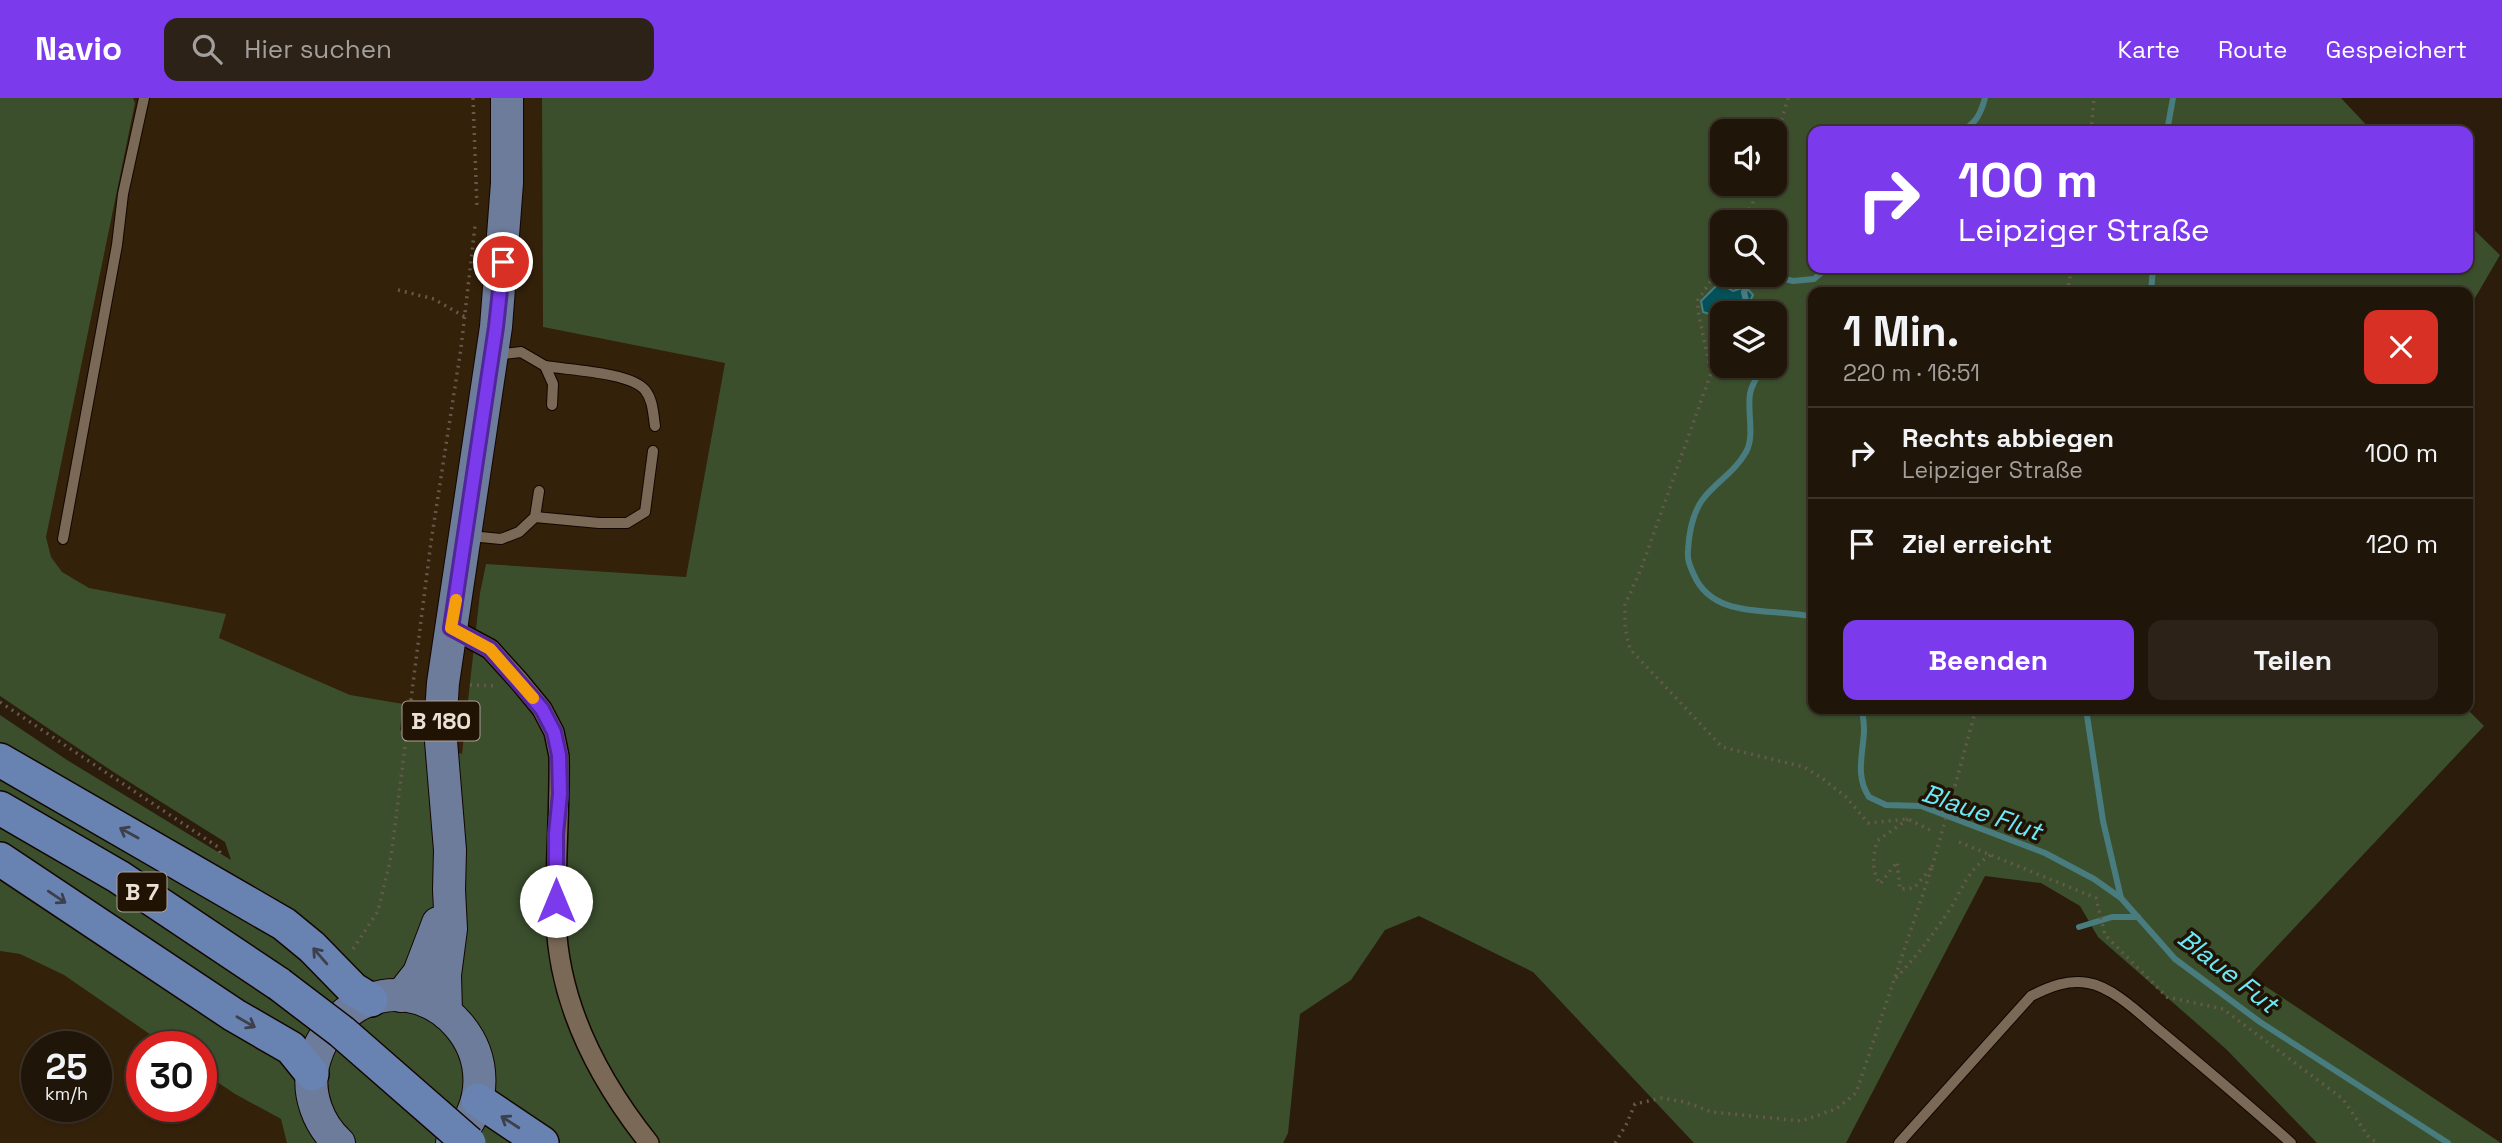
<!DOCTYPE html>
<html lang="de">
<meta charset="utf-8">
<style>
:root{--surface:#201509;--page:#2d2217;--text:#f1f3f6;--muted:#a29f9c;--line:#3d342a;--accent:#7c3aed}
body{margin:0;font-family:"Space Grotesk",sans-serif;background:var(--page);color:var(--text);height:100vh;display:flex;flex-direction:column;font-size:26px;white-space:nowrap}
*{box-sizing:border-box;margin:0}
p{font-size:23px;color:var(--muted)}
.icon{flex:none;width:38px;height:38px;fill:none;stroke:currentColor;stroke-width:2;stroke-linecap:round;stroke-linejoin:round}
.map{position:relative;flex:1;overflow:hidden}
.drawer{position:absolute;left:1808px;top:189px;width:665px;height:427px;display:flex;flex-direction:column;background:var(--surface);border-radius:14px;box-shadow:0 2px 5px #0004,0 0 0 2px var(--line)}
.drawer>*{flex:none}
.banner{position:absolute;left:1808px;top:28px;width:665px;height:147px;border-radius:14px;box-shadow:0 2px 5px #0004,0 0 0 2px var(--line);background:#7c3aed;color:#fff;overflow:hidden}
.controls{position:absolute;left:1710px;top:21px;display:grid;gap:14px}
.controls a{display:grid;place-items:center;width:77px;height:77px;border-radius:14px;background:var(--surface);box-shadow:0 2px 5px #0004,0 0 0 2px var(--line);font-size:35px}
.speed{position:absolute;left:21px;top:933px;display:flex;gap:14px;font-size:35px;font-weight:700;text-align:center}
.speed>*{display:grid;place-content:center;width:91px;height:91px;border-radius:50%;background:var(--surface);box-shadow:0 2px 5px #0004,0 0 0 2px var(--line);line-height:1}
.speed small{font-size:18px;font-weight:400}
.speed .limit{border:10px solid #d22;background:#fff;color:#111}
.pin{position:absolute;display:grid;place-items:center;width:60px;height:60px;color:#fff;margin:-30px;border:4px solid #fff;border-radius:50%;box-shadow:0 2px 7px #0007}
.me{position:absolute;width:77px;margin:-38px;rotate:0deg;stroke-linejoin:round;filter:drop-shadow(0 0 5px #0008)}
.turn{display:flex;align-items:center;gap:24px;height:147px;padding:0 35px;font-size:32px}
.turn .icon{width:91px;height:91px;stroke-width:2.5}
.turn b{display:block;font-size:49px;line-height:60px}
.round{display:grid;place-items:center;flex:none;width:74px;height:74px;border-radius:14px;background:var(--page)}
.summary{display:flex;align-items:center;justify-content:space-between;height:119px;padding:0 35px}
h1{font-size:42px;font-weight:800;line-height:52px}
.primary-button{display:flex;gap:14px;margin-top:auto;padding:14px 35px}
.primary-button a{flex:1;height:80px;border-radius:14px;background:var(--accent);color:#fff;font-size:28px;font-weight:800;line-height:80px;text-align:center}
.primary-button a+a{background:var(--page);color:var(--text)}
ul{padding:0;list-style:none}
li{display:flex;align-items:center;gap:21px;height:91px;padding:0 35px;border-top:2px solid var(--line)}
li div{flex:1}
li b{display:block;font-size:26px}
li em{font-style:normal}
header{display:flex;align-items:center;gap:42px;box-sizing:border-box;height:98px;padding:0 35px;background:var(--accent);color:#fff}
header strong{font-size:33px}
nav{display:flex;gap:38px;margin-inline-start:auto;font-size:24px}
.search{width:490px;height:63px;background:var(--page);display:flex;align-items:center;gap:18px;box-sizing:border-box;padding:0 24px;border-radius:14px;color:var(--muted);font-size:26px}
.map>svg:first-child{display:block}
.built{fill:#34210a;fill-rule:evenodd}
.green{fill:#3b4f2d;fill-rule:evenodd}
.water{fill:#045159;stroke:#497c7e;stroke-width:2}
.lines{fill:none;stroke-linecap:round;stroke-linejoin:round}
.stream{stroke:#497c7e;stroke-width:6}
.service-casing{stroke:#130600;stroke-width:12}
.minor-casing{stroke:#130600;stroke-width:22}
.primary-casing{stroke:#130600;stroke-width:34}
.trunk-casing{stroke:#130600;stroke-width:36}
.path{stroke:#66594b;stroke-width:3.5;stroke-dasharray:2 5;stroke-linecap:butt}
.service{stroke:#7b6957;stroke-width:10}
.minor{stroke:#7b6957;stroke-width:19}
.primary{stroke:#6d7c9b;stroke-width:32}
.trunk{stroke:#6882b2;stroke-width:33}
.trunk-bridge-casing{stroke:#130600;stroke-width:36;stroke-linecap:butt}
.path-bridge{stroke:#66594b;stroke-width:3.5;stroke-dasharray:2 5;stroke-linecap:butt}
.trunk-bridge{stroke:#6882b2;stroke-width:33}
.oneway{stroke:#3d3f4a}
.route-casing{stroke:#51269a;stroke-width:18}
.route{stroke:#7c3aed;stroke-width:12}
.slow{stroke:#f59e0b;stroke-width:12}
.labels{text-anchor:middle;stroke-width:7;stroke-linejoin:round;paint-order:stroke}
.shield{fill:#211304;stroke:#aea297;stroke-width:2}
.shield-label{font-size:23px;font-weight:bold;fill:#eae0d6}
.water-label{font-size:26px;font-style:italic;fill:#6be9f9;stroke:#211304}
</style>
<header>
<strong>Navio</strong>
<div class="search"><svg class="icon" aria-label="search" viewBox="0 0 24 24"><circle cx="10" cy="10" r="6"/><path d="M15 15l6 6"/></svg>Hier suchen</div>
<nav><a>Karte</a><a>Route</a><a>Gespeichert</a></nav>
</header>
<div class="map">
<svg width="2502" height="1045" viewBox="0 0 2502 1045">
<rect width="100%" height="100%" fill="#2b1c0c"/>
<!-- built -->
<g class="built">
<polygon points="127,0 542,0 543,229 725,265 686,479 486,466 480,495 462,657 25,486"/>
<path d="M0,853l20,3 44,21 103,71h-25v60h59v-35l34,23 46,25 6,24h-287zM37,948h59v60h-59z"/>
</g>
<!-- green -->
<path class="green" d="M0,0h133l2,5 -89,434 5,20 11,15 27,16 137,26 -7,24 131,57 53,9 -3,26 62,24 18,-161 6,-29 200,13 39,-214 -182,-36 -1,-229h1799l31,33h-559v137h655v-44l32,31 -32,55v-18h-655v417h654l17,17 -233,248 11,10 239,159h-184l-91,-94 -128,-112 -18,-31 -39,-23 -56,-7 -139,267h-152l-161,-171 -114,-56 -34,14 -34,50 -51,34 -12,119 -5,10h-996l-6,-24 -46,-25 -34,-23v-25h-34l-103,-71 -44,-21 -20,-3v-236l67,45 164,100 -6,-18 -110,-69 -115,-77zM1722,33h52v53h-52zM1722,124h52v53h-52zM1722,215h52v53h-52z"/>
<!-- water -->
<polygon class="water" points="1716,188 1724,188 1733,193 1746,189 1753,197 1744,215 1722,215 1722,220 1703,214 1701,203"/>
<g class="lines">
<!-- stream -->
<g class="stream">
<path d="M1961,33c15,-7 20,-18 24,-33"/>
<polyline points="2167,33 2173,0"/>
<polyline points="2151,194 2153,170"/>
<polyline points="1749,215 1744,194 1752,179 1769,177 1793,183 1814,181 1827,170"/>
<path d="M1764,268c-5,8 -13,19 -14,28 -3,18 5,42 -4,58 -11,20 -30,30 -43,47 -10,13 -14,35 -15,51 -1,10 2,16 6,25 20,46 80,32 119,42"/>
<path d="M1862,611c1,7 2,15 2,22 -1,23 -9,45 5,66l17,8 35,1 124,47 49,26 27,19"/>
<polyline points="2086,611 2103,723 2121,800 2175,861 2260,924 2448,1045"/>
<polyline points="2079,829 2112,819 2138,819"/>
</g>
<defs>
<g id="service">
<polyline points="496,257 521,254 545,268 553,286 552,307"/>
<path d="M545,268c23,4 85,6 100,24 8,10 8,23 10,36"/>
<polyline points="535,419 599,425 627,425 645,414 653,353"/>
<polyline points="470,438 501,441 519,434 535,419 539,393"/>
<polyline points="63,441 117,147 123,96 144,0"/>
<path d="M1899,1045l132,-147c18,-9 37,-17 57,-13 26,4 56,35 76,51 43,36 85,71 127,109"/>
</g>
<path id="minor" d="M451,530l39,21 29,32 23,28 12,23 5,24c1,55 -4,110 -3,165 3,83 42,158 93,222"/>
<g id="primary">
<polyline points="401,898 419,875 438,825"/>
<polyline points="446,915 445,877 451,831 449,792 450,752 440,631 443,585 496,229 507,85 507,0"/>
<path d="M339,1045c-21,-19 -32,-49 -26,-77 5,-22 15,-39 33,-53 82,-62 183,51 106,130"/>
</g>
<g id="trunk">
<polyline points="0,662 284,826 312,849 353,891 371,902"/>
<polyline points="0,710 119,779 279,886"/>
<polyline points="0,761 234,917 291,950 312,976"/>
<polyline points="478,1002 542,1045"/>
</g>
</defs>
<!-- service casing -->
<use href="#service" class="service-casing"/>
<!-- minor casing -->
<use href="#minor" class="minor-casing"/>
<!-- primary casing -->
<use href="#primary" class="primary-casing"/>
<!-- trunk casing -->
<use href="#trunk" class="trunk-casing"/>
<!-- path -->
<g class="path">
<polyline points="473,0 477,110"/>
<polyline points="2091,33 2094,0"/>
<polyline points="1774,49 1788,0"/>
<polyline points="1743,124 1762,86"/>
<polyline points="1722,166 1698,202 1698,213 1711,275 1641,471 1625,507 1625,530 1630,551 1722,649 1804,669 1823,681 1846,699 1868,725 1908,721 1932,733"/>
<polyline points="398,192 434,201 465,219"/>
<polyline points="2067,194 2072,170"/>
<polyline points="470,587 497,588"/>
<polyline points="0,604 218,749 221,757"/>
<polyline points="1955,688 1976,611"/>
<path d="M1908,721l-31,22c-4,17 -6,28 3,43l17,-22 3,27 14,-1 17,-20"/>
<polyline points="1959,744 2096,800 2105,837 2167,899 2223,911 2343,1001 2368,1038 2377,1045"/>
<polyline points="353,851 378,813 391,759 431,444 461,250 475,128"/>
<path d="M1896,880c20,-21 36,-42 52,-66 14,-21 19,-43 43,-57"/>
<polyline points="1615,1045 1626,1027 1635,1006 1662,1000 1685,1004 1712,1014 1801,1023 1836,1011 1856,995 1932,769"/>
</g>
<!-- service -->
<use href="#service" class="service"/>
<!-- minor -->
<use href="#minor" class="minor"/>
<!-- primary -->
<use href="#primary" class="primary"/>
<!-- trunk -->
<use href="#trunk" class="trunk"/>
<defs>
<polyline id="trunk-bridge" points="279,886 342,934 469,1045"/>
</defs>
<!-- trunk-bridge casing -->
<use href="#trunk-bridge" class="trunk-bridge-casing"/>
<!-- path-bridge -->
<polyline class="path-bridge" points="1932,769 1955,688"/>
<!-- trunk-bridge -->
<use href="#trunk-bridge" class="trunk-bridge"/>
</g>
<!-- one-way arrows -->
<defs><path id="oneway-shaft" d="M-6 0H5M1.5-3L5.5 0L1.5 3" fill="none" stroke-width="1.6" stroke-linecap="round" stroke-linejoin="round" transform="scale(1.75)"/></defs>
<g class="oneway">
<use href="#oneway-shaft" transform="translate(129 735) rotate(-151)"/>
<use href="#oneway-shaft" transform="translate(57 799) rotate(34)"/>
<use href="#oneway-shaft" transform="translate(320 858) rotate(-131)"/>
<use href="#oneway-shaft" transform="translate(246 924) rotate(30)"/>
<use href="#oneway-shaft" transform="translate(510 1024) rotate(-147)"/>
</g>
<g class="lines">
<defs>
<polyline id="route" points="503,164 496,229 451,530 490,551 542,611 554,634 559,657 560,696 556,736 556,803"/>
</defs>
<!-- route casing -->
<use href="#route" class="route-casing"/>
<!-- route -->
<use href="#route" class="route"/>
<!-- slow -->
<polyline class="slow" points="456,502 451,530 490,551 533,600"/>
</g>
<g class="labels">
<!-- shield labels -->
<g class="shield">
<rect x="402.5" y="603.5" width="77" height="39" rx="5"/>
<rect x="117.5" y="774.5" width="49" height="39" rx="5"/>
</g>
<g class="shield-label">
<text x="441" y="631">B 180</text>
<text x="142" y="802">B 7</text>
</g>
<!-- water labels -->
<g class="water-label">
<text transform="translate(1982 714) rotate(19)" y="9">Blaue Flut</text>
<text transform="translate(2228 873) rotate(38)" y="9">Blaue Fut</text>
</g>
</g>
</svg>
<div class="controls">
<a><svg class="icon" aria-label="sound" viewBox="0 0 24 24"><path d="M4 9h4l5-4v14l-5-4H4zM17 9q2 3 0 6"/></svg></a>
<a><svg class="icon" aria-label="search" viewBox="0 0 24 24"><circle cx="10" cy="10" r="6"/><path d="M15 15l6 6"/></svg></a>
<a><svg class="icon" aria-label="layers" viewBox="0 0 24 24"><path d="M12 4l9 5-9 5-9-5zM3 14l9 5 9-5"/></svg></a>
</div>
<div class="speed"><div>25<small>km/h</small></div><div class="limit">30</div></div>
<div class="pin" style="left:503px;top:164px;background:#d93025"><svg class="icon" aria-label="arrive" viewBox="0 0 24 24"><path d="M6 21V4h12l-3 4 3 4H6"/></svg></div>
<svg class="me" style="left:556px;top:803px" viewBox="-20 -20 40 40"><circle r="19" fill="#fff"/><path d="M0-13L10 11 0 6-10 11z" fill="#7c3aed"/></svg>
<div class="banner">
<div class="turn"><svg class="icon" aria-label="right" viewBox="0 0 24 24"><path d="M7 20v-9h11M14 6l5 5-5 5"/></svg><div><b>100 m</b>Leipziger Straße</div></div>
</div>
<section class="drawer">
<div class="summary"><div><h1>1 Min.</h1><p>220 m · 16:51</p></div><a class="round" style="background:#d93025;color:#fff"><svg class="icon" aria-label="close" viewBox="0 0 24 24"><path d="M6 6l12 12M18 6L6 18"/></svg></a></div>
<ul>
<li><svg class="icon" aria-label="right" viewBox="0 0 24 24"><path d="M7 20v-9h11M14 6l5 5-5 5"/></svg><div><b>Rechts abbiegen</b><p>Leipziger Straße</p></div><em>100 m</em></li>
<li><svg class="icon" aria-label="arrive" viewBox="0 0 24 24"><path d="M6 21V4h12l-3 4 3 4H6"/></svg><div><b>Ziel erreicht</b></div><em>120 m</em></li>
</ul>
<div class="primary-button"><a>Beenden</a><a>Teilen</a></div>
</section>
</div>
